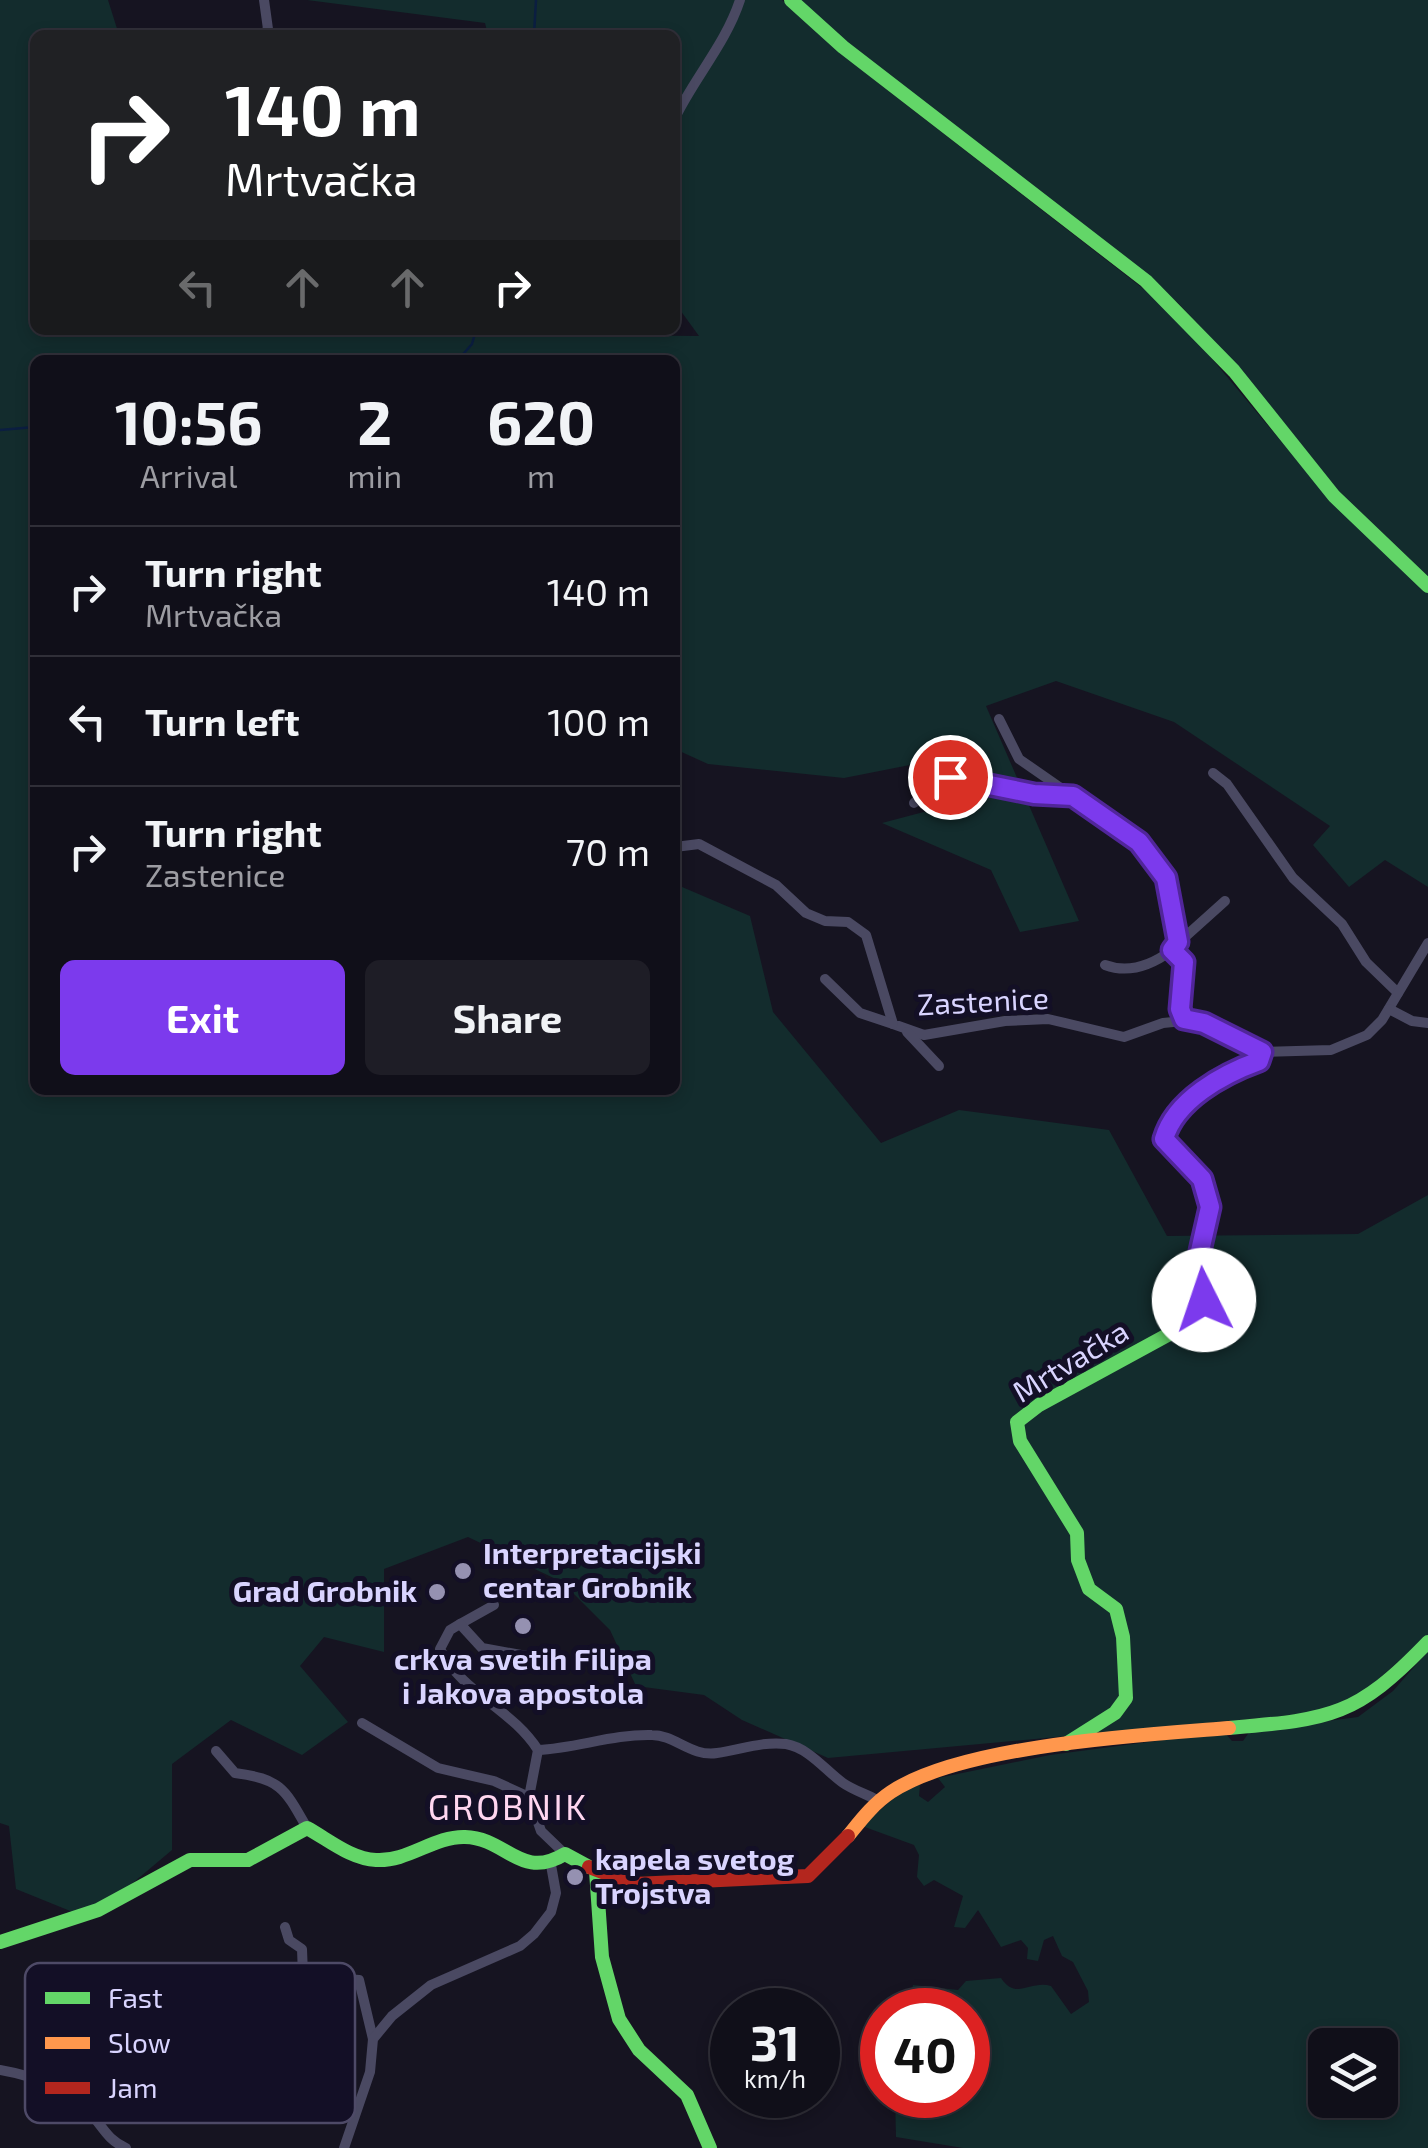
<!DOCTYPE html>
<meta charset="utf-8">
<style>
:root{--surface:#100f19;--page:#1e1d26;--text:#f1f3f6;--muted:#9c9ca2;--line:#302f38;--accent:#7c3aed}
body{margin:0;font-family:"Exo 2",sans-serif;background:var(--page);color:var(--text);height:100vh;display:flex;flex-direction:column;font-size:38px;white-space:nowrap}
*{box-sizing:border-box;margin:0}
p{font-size:32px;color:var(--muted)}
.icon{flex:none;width:55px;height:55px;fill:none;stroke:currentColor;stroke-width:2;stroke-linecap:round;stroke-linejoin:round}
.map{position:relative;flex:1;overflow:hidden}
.panel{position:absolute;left:30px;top:355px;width:650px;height:740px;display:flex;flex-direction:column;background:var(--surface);border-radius:15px;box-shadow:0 5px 15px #0003,0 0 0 2px var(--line)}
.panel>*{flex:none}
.guide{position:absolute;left:30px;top:30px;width:650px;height:305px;border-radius:15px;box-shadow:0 5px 15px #0003,0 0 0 2px var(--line);background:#202124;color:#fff;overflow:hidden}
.controls{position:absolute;left:1308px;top:2028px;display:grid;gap:20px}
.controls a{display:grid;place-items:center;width:90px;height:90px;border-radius:15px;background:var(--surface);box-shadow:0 5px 15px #0003,0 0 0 2px var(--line);font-size:50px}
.speed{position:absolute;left:710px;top:1988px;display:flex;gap:20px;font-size:50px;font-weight:700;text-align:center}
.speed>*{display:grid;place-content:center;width:130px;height:130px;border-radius:50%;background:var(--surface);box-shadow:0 5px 15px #0003,0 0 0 2px var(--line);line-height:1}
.speed small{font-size:25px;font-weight:400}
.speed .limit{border:15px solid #d22;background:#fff;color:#111}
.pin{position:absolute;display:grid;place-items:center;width:85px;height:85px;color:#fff;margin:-42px;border:5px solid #fff;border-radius:50%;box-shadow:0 2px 10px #0007}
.me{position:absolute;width:110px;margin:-55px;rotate:356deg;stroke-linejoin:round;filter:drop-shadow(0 0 8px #0008)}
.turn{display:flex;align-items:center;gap:35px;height:210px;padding:0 30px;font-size:45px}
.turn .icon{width:130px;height:130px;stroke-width:2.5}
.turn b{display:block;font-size:70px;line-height:85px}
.lanes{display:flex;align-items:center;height:95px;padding:0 30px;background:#0003;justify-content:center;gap:50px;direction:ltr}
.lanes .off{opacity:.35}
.eta{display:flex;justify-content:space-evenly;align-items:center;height:170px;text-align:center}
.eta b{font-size:60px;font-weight:700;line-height:70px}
.button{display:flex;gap:20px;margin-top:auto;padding:20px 30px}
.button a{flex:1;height:115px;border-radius:15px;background:var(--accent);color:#fff;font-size:40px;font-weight:700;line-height:115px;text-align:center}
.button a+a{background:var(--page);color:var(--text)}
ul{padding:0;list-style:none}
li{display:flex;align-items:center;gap:30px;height:130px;padding:0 30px;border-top:2px solid var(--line)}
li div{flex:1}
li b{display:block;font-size:38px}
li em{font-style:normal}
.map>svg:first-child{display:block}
.green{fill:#132c2d;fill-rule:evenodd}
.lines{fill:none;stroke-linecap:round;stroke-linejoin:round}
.stream{stroke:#0b1e41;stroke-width:2.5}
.street{stroke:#4a4962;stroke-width:10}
.fast{stroke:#63d668;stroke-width:14}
.slow{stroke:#ff974d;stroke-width:14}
.jam{stroke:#b3261e;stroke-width:14}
.route-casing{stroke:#51269a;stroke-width:25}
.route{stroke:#7c3aed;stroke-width:18}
.poi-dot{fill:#9591b1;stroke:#130f26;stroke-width:4}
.labels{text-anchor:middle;stroke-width:10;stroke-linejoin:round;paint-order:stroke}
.street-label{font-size:30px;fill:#d9d4ff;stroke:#130f26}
.poi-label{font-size:30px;font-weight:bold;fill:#d9d4ff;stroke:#130f26;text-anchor:start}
.quarter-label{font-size:35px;letter-spacing:2.5px;fill:#ffd6f0;stroke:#130f26}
.key{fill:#130f26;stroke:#4e4a67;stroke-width:2.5}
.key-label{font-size:28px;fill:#d9d4ff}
</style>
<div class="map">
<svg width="1428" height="2148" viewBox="0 0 1428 2148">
<rect width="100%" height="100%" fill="#161421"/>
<!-- green -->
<g class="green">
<polygon points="0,0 108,0 119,35 35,35 35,330 574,330 582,335 699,336 675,303 675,128 694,88 733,29 743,0 782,0 877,82 1172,311 1332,502 1428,592 1428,887 1385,860 1349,887 1313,845 1330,826 1174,722 1056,681 986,706 1079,921 1020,932 991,870 882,823 935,809 920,763 844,778 708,764 675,749 675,360 35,360 35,1090 675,1090 675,884 750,916 773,1012 881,1143 959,1110 1109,1130 1167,1236 1358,1234 1428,1195 1428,1635 1364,1692 1326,1712 828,1758 742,1720 704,1695 636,1686 610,1630 562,1582 468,1537 384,1569 384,1652 324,1637 300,1666 348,1722 302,1755 231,1720 172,1764 172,1850 90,1919 16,1889 9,1826 0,1823"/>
<polygon points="307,0 737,0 730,21 675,116 675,35 488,35 485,23"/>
<polygon points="797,0 1428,0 1428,579 1335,489 1239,368 1178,303 911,96"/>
<path d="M1428,1651v497h-465l-67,-11 -1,-42h73v-85h-61l6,-25 45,5 8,-9 35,-3c15,23 29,2 50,8l20,28 18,-12 -1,-11 -15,-29 -11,-6 -9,-20 -9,4 -6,21 -11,-2 1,-11 -7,-8 -20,7 -23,-37 -13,18 -11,-1 9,-31 -29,-16 -10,6 -7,-9 2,-22 -5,-10 -52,-19 42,-37 16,-4 -1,11 9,6 17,-15 -7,-9 112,-23 174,-23 8,9h11l7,-10 108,-14 35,-26zM1325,2045h55v55h-55z"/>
</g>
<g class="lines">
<!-- stream -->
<g class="stream">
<polyline points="534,35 536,0"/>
<polyline points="458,360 472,344 476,330"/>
<polyline points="0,430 35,427"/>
</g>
<!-- street -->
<g class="street">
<polyline points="263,35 268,29 264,0"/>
<path d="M675,118c20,-41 51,-75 65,-118"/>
<polyline points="999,719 1019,759 1068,793"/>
<polyline points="1213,773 1227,784 1293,878 1342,924 1366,962 1398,993"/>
<path d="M914,803c36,-36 52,-21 97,-13 19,3 44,-1 61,6 11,5 21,16 31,22 56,36 68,59 75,125"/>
<polyline points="675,847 699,844 776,885 806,913 825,921 848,922 866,935 893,1024 924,1035 1005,1021 1048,1019 1124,1037 1163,1023 1193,1020 1262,1052 1331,1050 1367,1035 1382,1020 1428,943"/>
<polyline points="1176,945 1225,901"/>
<path d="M1105,965c24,9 47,0 67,-15l12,12 -4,47 4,10"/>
<polyline points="825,979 860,1013 893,1024"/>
<polyline points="1389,1009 1412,1021 1428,1023"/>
<polyline points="907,1032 939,1066"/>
<polyline points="460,1624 494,1605"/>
<polyline points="362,1723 438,1768 494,1781 529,1797 541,1831 565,1854"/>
<path d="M538,1750c39,-2 75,-16 114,-15 23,0 39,22 65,18 23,-3 45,-12 69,-9 23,4 39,26 57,39 10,7 23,11 34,17"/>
<path d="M216,1751l19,22c46,6 50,16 72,55"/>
<path d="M529,1797l9,-47c-26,-41 -76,-57 -98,-101l10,-19 10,-6 22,24 61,11"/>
<polyline points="285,1927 289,1940 302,1949 303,1975 359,1980 373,2039"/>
<polyline points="258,2011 257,1990 279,1977 303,1975"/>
<path d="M0,2070c35,6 68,18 92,45 12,14 16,25 34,33"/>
<polyline points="344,2148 370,2072 373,2039 392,2016 431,1985 520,1946 534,1934 551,1912 556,1893 551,1865"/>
</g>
<!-- fast -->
<g class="fast">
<polyline points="791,0 843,47 1146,281 1234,371 1334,496 1428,586"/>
<path d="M1229,1728c101,-9 126,-10 199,-86"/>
<path d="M1066,1744l49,-31 11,-15 -3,-61 -7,-28 -27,-20 -11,-29 -1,-27 -57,-92 -3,-19 22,-17 156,-85 9,-20 -3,-49 9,-44 -8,-28 -38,-40c17,-41 55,-63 95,-78l3,-9"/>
<polyline points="596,1871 602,1957 619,2019 639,2050 687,2095 710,2148"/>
<path d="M0,1942l98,-32 92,-50h58l59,-32c22,12 44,31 69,32 32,2 58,-24 89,-23 42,1 55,44 100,17l24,13"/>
</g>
<!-- slow -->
<path class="slow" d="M848,1836c13,-16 25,-32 43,-44 71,-47 250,-57 338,-64"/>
<!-- jam -->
<polyline class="jam" points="589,1867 634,1884 808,1876 848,1836"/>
</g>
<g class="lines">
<defs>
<path id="route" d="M950,777l84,17 39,2 66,46 27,36 12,64 -6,8 12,12 -4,47 4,10 20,4 58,29 -3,9c-36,13 -84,39 -95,78l38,40 8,28 -10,44 4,49"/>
</defs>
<!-- route casing -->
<use href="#route" class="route-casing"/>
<!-- route -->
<use href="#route" class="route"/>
</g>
<!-- markers -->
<g class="poi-dot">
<circle cx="463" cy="1571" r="10"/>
<circle cx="437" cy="1592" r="10"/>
<circle cx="523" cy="1626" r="10"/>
<circle cx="575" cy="1877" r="10"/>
</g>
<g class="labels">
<!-- street labels -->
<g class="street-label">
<text transform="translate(983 1002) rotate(-3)" y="10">Zastenice</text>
<text transform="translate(1071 1362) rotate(-31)" y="10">Mrtvačka</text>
</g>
<!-- poi labels -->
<g class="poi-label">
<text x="483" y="1564">Interpretacijski<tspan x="483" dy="34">centar Grobnik</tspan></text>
<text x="417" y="1602" text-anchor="end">Grad Grobnik</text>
<text x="523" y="1670" text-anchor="middle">crkva svetih Filipa<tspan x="523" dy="34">i Jakova apostola</tspan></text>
<text x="595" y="1870">kapela svetog<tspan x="595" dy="34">Trojstva</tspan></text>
</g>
<!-- quarter labels -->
<g class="quarter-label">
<text x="508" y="1820">GROBNIK</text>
</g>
</g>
<!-- legend -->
<rect x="25" y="1963" width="330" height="160" rx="15" class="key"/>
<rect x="45" y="1992" width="45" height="12" fill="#63d668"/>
<rect x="45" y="2037" width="45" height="12" fill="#ff974d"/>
<rect x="45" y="2082" width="45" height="12" fill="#b3261e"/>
<g class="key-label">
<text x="108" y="2008">Fast</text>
<text x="108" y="2053">Slow</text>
<text x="108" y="2098">Jam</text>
</g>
</svg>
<div class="controls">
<a><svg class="icon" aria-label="layers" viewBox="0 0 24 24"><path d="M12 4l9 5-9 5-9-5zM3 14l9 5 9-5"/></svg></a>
</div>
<div class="speed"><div>31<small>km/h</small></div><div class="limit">40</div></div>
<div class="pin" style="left:950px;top:777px;background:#d93025"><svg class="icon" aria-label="arrive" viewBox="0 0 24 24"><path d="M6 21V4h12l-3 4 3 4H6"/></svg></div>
<svg class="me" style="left:1204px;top:1300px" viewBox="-20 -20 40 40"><circle r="19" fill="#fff"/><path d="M0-13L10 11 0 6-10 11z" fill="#7c3aed"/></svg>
<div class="guide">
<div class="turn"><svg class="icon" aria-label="right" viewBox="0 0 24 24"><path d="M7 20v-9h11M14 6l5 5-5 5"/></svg><div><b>140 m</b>Mrtvačka</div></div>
<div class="lanes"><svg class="icon off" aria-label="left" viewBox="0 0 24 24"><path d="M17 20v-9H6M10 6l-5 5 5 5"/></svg><svg class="icon off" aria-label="ahead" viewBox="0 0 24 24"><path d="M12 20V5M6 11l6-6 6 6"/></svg><svg class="icon off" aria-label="ahead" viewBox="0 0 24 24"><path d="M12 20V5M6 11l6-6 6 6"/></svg><svg class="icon" aria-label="right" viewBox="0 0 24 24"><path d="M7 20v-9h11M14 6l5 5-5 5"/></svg></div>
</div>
<section class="panel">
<div class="eta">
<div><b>10:56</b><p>Arrival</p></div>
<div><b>2</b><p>min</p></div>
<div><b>620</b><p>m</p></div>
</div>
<ul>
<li><svg class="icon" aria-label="right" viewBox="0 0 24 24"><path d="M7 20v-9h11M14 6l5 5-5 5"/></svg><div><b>Turn right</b><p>Mrtvačka</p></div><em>140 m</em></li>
<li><svg class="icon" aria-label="left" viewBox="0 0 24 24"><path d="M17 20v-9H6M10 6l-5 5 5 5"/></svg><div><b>Turn left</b></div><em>100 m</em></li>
<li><svg class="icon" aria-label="right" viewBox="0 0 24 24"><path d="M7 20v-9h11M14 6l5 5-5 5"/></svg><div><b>Turn right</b><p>Zastenice</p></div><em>70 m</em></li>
</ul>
<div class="button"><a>Exit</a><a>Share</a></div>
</section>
</div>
